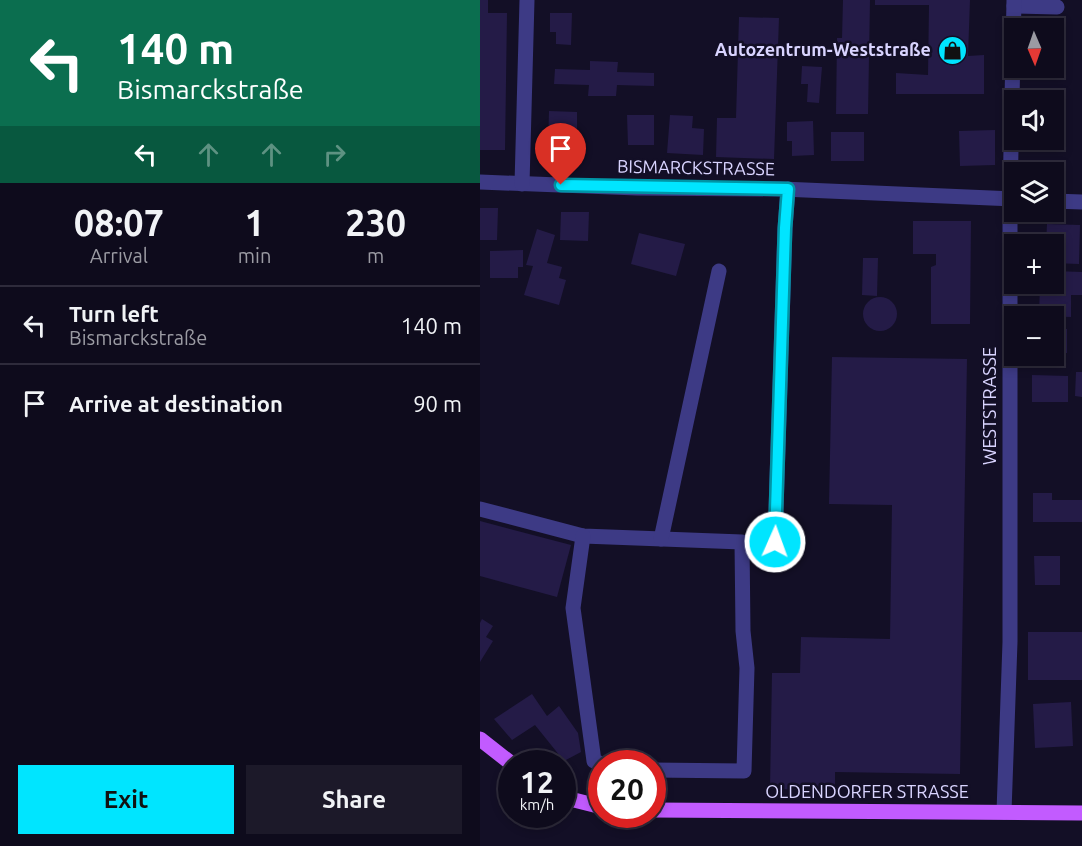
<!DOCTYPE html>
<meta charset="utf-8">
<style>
:root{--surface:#0e0b1c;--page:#1c1929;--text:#f1f3f6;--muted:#9b9ba3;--line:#2e2b3b;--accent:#00e5ff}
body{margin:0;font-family:Ubuntu,sans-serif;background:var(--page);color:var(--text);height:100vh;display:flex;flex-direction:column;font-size:22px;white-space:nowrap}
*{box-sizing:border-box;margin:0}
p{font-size:20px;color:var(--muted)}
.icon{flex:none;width:33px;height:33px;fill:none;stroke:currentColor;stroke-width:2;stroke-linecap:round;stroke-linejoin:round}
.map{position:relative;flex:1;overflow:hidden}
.side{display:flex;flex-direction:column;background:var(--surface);width:480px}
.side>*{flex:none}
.guide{background:#0b6e4f;color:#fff;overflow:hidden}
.needle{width:39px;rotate:178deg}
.controls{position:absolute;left:524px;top:18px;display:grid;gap:12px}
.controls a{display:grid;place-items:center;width:60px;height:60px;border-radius:0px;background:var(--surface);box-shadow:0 3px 9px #0003,0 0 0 2px var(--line);font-size:30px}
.speed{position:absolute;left:18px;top:750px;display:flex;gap:12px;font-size:30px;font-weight:700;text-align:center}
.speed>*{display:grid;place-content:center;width:78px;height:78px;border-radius:50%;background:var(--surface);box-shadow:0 3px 9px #0003,0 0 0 2px var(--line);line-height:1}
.speed small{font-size:15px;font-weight:400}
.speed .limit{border:9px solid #d22;background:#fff;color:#111}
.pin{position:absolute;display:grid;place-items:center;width:51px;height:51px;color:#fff;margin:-62px -26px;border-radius:50% 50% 50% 0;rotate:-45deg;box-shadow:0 0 6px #0007}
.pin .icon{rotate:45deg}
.me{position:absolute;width:66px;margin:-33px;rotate:2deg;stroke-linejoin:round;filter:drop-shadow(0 0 4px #0008)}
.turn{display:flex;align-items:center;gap:21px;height:126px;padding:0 18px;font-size:27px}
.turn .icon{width:78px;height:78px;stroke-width:2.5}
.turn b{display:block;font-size:42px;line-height:51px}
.lanes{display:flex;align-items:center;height:57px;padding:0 18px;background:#0003;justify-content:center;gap:30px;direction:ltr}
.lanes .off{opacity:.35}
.eta{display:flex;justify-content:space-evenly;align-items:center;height:102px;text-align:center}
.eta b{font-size:36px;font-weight:700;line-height:42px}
.primary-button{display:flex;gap:12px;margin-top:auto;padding:12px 18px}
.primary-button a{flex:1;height:69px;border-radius:0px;background:var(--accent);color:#111;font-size:24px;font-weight:700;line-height:69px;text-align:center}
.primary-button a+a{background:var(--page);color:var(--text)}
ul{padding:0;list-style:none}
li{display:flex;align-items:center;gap:18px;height:78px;padding:0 18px;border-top:2px solid var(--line)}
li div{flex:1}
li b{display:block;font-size:22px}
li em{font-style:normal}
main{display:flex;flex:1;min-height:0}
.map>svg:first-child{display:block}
.building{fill:#241b47}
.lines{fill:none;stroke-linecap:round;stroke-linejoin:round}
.minor{stroke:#3d3a85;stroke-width:15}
.major{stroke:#c25bff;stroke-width:15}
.route-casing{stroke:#0095a6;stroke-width:15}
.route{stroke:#00e5ff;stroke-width:10}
.labels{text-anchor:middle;stroke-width:5;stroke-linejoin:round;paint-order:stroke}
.poi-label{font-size:18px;font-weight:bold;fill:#d9d4ff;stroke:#130f26;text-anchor:end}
.street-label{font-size:18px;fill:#d9d4ff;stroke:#130f26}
</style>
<main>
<section class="side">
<div class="guide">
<div class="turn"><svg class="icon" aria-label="left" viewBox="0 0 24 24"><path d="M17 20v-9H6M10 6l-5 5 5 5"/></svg><div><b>140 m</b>Bismarckstraße</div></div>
<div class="lanes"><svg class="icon" aria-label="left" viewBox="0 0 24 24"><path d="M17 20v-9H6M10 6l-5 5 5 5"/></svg><svg class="icon off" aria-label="ahead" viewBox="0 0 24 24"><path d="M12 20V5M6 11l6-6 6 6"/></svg><svg class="icon off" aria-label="ahead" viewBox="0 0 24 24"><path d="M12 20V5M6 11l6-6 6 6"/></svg><svg class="icon off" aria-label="right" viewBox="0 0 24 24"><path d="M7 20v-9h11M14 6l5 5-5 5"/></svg></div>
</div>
<div class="eta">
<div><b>08:07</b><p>Arrival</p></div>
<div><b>1</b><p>min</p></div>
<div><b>230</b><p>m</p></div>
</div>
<ul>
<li><svg class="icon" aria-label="left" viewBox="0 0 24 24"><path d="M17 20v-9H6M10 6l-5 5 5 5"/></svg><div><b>Turn left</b><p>Bismarckstraße</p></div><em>140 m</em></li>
<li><svg class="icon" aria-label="arrive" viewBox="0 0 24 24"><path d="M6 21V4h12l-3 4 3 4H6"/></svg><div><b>Arrive at destination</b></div><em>90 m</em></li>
</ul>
<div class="primary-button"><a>Exit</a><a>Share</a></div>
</section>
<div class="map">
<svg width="602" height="846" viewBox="0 0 602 846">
<rect width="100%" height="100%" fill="#130f26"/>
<!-- building -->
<g class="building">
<polygon points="0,0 8,0 8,13 27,13 25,150 0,150"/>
<polygon points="363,0 390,0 388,114 356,114 357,38 362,38"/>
<polygon points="395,0 490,0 488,56 504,55 504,94 416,94 416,73 448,75 449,5 395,5"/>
<polygon points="70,13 92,13 91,45 76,44 76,32 70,32"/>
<polygon points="259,17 299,18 294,159 236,157 237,118 256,118"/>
<polygon points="110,61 138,62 137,72 174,73 174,86 137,85 136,96 108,96 109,85 74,84 75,69 110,70"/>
<polygon points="322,66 342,67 339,103 327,102 328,84 321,84"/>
<polygon points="69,111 97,112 97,143 68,143"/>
<polygon points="147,115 174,115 174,145 148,145"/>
<polygon points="190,115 213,116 212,128 224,129 223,155 187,153"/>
<polygon points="333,121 334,155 312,156 312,141 307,141 307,122"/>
<polygon points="515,130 515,165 480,166 479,131"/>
<rect x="351" y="132" width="33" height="29"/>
<polygon points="0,208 18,208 17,240 0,240"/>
<polygon points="81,212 109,212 108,241 80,240"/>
<polygon points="433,221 491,221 490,324 451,324 451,267 456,265 456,254 433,254"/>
<polygon points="567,224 600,225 599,264 573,263 573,244 566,244"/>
<polygon points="57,229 75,235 67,263 82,267 79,278 86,280 79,305 44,295 53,266 46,265"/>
<polygon points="159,233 205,244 196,276 151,264"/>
<polygon points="43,250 43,267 38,267 38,278 10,278 10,251"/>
<polygon points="383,258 398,258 397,296 382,295"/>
<polygon points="573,271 602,272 602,295 591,295 591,317 559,316 560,284 573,284"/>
<circle cx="400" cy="314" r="17"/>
<rect x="573" y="329" width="14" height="24"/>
<polygon points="352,357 487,359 480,774 355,772 355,790 290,789 292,673 320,673 321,637 410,639 412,505 349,504"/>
<polygon points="596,372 602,372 602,397 595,396"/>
<polygon points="552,375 588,376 588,402 552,402"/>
<polygon points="553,493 572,493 572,500 602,500 602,522 553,522"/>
<polygon points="0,521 91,545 77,597 0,576"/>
<polygon points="554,556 580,556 580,585 555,585"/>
<polygon points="2,619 13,626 6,637 13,641 0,662 0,623"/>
<rect x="548" y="632" width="54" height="48"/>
<polygon points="52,694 67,716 79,706 98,733 101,752 84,761 55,725 32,740 14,719"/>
<polygon points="591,702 593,746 555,748 553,704"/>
</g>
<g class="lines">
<!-- minor -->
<g class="minor">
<polyline points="534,6 577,7"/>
<polyline points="0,182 157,188 302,189 534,199"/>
<polyline points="42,184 47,0"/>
<polyline points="573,201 602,202"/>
<polyline points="0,509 103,536 262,542 263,631 267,668 264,771 172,770"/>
<polyline points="103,536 93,608 114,761 122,764"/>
<polyline points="181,539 239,271"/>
<polyline points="295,542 305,228 308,189"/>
<polyline points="524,812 530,642 530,199 534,0"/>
</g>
<!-- major -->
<g class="major">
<polyline points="0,739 32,764"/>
<polyline points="82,797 122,807"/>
<polyline points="172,810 602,813"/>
</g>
</g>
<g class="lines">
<defs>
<polyline id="route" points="81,185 308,189 305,228 295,542"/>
</defs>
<!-- route casing -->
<use href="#route" class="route-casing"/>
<!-- route -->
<use href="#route" class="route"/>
</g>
<!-- icons -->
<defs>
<symbol id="shop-disc" viewBox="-11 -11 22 22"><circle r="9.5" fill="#00e5ff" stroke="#130f26"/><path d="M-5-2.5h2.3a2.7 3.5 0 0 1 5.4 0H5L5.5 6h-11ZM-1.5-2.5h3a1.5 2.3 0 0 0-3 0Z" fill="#111"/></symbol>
</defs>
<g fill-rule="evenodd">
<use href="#shop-disc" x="456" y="34" width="33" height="33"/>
</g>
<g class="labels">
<!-- poi labels -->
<g class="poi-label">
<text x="451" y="56">Autozentrum-Weststraße</text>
</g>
<!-- street labels -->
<g class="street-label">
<text transform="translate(216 168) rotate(1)" y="6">BISMARCKSTRASSE</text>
<text transform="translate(510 406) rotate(-90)" y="6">WESTSTRASSE</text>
<text x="387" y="798">OLDENDORFER STRASSE</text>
</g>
</g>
</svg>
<div class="controls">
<a><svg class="needle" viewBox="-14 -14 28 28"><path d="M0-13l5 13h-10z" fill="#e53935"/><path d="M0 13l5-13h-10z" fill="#9b9ba3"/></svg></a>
<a><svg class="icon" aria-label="sound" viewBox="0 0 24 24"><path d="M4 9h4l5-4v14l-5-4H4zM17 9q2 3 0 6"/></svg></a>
<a><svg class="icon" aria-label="layers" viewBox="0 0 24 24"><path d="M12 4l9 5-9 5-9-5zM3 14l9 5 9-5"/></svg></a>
<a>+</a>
<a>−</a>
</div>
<div class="speed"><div>12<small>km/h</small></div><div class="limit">20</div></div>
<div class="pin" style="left:81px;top:185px;background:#d93025"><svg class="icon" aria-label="arrive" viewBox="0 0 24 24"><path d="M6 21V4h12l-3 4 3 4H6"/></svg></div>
<svg class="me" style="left:295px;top:542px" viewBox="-20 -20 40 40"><circle r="17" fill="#00e5ff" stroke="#fff" stroke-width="3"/><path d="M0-11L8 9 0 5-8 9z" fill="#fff"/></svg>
</div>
</main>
